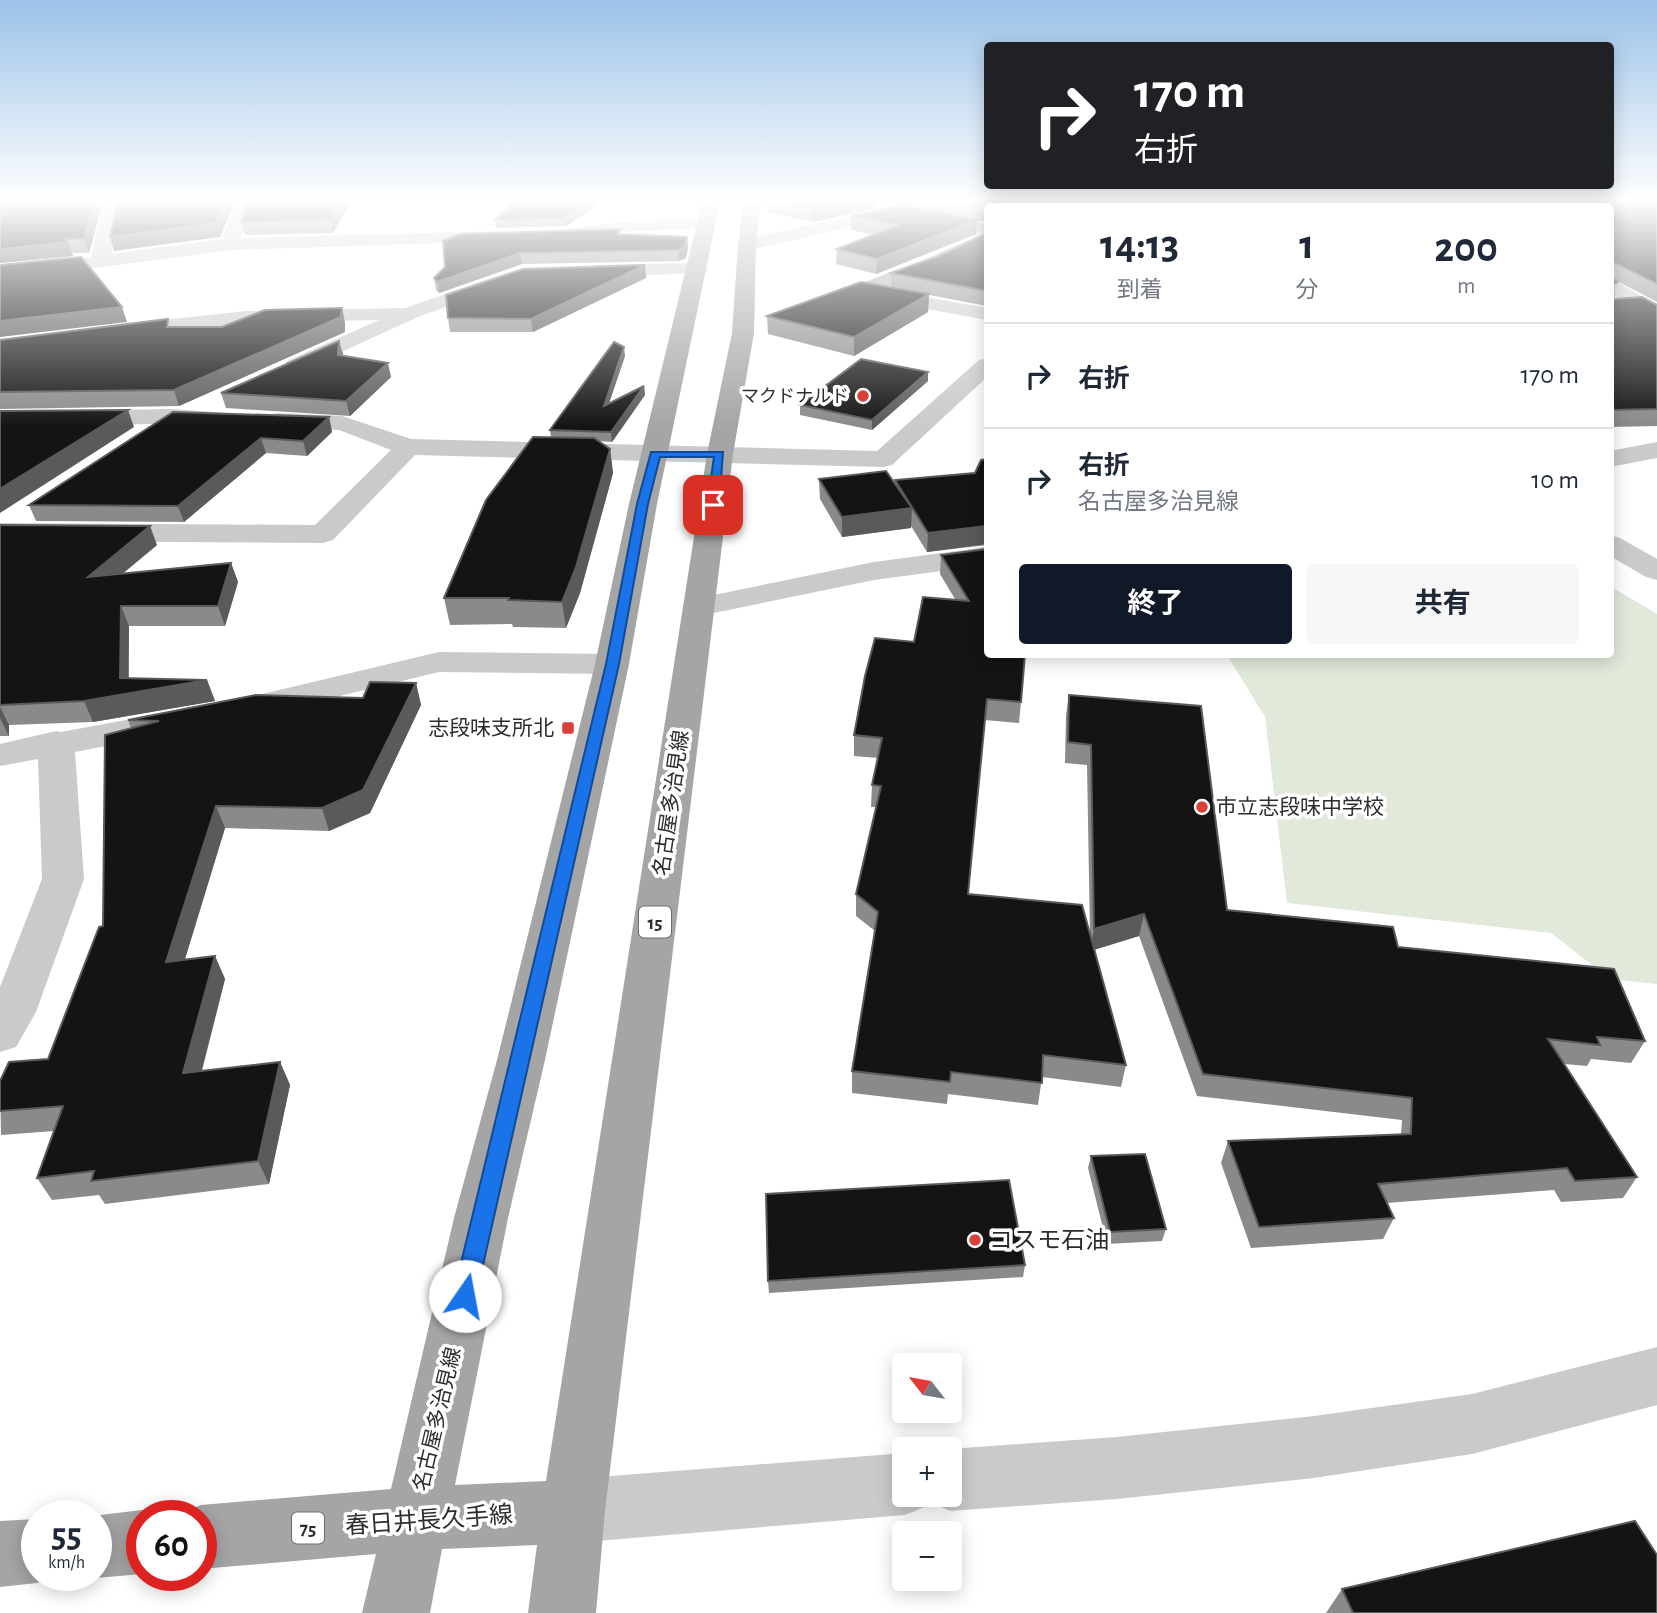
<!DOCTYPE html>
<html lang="ja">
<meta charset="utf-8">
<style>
:root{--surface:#fff;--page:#f6f6f7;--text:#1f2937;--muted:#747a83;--line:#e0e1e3;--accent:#111827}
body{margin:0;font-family:"Alegreya Sans","Noto Sans JP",sans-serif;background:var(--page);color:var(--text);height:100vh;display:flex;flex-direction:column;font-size:26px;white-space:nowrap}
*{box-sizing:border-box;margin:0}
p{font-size:23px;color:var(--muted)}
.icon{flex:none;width:38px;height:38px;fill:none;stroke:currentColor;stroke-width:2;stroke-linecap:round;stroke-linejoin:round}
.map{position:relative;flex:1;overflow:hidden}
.panel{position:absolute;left:984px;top:203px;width:630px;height:455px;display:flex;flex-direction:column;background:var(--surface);border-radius:7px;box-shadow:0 4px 18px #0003}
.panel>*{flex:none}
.hud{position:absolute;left:984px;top:42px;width:630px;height:147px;border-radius:7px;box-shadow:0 4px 18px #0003;background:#202124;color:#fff;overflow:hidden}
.needle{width:46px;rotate:301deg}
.fabs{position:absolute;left:892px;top:1353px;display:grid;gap:14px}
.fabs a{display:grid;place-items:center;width:70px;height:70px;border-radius:7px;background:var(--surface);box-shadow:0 4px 18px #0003;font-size:35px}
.speed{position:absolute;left:21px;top:1500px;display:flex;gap:14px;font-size:35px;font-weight:700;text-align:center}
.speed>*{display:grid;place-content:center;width:91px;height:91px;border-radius:50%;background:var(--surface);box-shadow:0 4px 18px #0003;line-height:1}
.speed small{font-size:18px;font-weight:400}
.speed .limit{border:10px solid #d22;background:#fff;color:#111}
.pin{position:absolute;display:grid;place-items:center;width:60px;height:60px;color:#fff;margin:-30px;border-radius:14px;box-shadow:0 4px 10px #0006}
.me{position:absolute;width:77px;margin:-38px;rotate:12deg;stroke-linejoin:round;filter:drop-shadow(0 0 5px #0008)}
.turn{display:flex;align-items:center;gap:24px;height:147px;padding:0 35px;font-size:32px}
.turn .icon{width:91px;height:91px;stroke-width:2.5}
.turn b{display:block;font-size:49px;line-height:60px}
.eta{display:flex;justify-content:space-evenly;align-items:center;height:119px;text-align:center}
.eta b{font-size:42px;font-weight:700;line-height:49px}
.cta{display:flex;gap:14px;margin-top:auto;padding:14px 35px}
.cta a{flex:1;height:80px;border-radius:7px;background:var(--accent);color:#fff;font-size:28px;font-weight:700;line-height:80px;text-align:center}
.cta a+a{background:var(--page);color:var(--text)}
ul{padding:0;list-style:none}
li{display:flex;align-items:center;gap:21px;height:105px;padding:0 35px;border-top:2px solid var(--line)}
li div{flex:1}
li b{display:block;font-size:26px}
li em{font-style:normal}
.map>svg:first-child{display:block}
.green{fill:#e1e9db}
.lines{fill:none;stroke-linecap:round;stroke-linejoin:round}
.pedestrian{fill:#cacaca;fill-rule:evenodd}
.minor{fill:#cacaca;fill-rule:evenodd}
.tertiary{fill:#cacaca;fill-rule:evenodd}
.primary{fill:#a5a5a5;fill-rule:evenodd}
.wall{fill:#8a8a8a}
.shaded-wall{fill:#5a5a5a}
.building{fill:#141414;stroke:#5a5a5a;stroke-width:2}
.route{fill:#1a73e8;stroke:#114b97;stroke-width:2}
.poi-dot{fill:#d6413c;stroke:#fff;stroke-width:2.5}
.labels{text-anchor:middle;stroke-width:7;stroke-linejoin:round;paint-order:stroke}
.far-poi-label{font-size:18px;fill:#2d2d2d;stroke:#fff;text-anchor:end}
.shield{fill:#fff;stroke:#6c6c6c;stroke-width:2}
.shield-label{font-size:19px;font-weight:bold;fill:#2d2d2d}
.poi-label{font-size:21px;fill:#2d2d2d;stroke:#fff;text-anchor:end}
.street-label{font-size:21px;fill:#2d2d2d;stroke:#fff}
.near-poi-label{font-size:24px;fill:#2d2d2d;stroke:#fff;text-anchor:start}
.near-street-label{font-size:24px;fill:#2d2d2d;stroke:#fff}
</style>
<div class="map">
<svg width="1657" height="1613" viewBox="0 0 1657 1613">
<rect width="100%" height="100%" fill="#fff"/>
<!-- green -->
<polygon class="green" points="1610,586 1657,614 1657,984 1610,979 1551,933 1287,903 1265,717 1227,655 1610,654"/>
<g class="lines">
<!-- pedestrian -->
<polygon class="pedestrian" points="1610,535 1620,538 1657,559 1657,580 1646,577 1610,556"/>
<!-- minor -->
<g class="minor">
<polygon points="104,202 122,202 111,254 222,239 236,202 253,202 241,238 500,231 509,236 500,241 230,250 36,276 0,278 0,266 91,257"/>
<polygon points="901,205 910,210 907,214 747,251 738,245 747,239"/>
<polygon points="924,211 987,224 987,234 918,220 915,216 918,212"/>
<polygon points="706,219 715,224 712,228 632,231 564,239 555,234 564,229 632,221"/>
<polygon points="698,263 705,265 708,269 705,273 595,277 585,271 595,265"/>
<polygon points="494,277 501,279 504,283 501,287 418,317 295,373 287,371 284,366 287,361 379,320 246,323 117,339 109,337 106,332 109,327 117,325 246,311 405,308"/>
<polygon points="875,288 987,308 987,320 868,298 865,294 868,290"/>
<polygon points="987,358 987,377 892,465 883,467 415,455 333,540 323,543 0,541 0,523 315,525 391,450 339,430 269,425 266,420 269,415 278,413 342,416 411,439 877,451 979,360"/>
<polygon points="172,409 227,413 230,418 227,423 0,426 0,412"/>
<polygon points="1657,442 1657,458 1610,467 1610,451"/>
<polygon points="987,547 987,565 874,580 699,616 688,614 683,607 688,600 699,598 874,562"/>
<polygon points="439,652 612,654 624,657 629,664 624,671 612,674 439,672 245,719 233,715 227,708 233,701"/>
<polygon points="169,712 182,715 187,723 182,731 75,752 84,879 36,1012 16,1047 0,1052 0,987 42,879 38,759 0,766 0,744 56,731 61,732"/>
</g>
<!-- tertiary -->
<g class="tertiary">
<polygon points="1610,278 1657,305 1657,320 1650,318 1610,293"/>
<polygon points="1657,1347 1657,1405 1472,1454 1314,1478 1117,1499 950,1511 929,1502 927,1506 905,1515 573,1543 551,1533 541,1511 551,1489 573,1479 905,1453 905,1494 950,1494 950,1449 1117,1437 1314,1416 1472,1394"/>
</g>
<!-- primary -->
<g class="primary">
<polygon points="702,202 720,202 657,504 629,664 545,1060 508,1218 455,1485 546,1481 707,454 732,333 738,245 744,202 761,202 756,245 754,333 733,454 605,1511 596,1613 528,1613 537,1545 442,1549 430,1613 362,1613 376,1554 201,1569 201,1516 178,1514 201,1505 391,1489 454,1218 497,1060 595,664 629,504"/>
<polygon points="987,232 987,244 937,268 834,307 820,307 817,303 820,299 923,260"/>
<polygon points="142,1510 156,1516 142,1516 142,1574 96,1578 88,1575 96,1575 96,1516 92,1516"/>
<polygon points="37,1519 37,1575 57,1575 37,1583 0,1587 0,1521"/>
</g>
</g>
<!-- wall -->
<g class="wall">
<polygon points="0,202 103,202 89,253 72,253 73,256 0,263"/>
<polygon points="351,202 333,233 245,235 241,222"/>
<polygon points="603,202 566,226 496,228 495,220"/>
<polygon points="768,202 875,202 875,208 813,222 768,212"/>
<polygon points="896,202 1657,202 1657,302 1615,280 1614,293 1614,299 1657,305 1657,426 1610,427 1610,206 987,206 987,222"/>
<polygon points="851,216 976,234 876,274 836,264 837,249 874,235 851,230"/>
<polygon points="987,233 987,306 929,295 928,312 854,356 768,334 767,316 891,287 891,273 939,256"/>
<polygon points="621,235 687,237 688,248 686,258 679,261 522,264 439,293 436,290 434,278 445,267"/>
<polygon points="645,265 646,278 533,332 450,332 448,318"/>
<polygon points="342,308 345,323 345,332 179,406 0,409 0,340 171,327 222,327"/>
<polygon points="339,341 343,356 391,377 350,416 226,408 221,393"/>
<polygon points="625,356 609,403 644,386 645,395 612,442 599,441 610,449 613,473 580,593 566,628 513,627 512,624 450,625 444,598 551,437 550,430"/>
<polygon points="928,372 928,381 872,430 800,415 800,405"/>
<polygon points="329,417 332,432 307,456 266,453 184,522 36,521 29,505"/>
<polygon points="987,459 987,545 927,552 911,526 911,528 842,537 820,499 819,479 895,484 895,480 975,473"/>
<polygon points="0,525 157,545 123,573 231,563 238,582 225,626 129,626 129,679 207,680 215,701 93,722 9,725 9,736 0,736"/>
<polygon points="987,549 1021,702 1019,723 985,720 968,894 1090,934 1087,765 1065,763 1066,715 1069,695 1227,910 1398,947 1645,1041 1631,1063 1591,1059 1587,1066 1564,1064 1637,1177 1623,1198 1561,1202 1554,1190 1387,1203 1394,1218 1383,1239 1251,1248 1221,1163 1228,1141 1401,1134 1402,1120 1197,1096 1139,936 1094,950 1126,1065 1121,1087 1042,1077 1038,1105 948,1094 947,1104 852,1093 852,1071 875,931 856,916 856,894 876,807 871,807 872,785 878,758 854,756 854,735 914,642 955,599 940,574 941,555"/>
<polygon points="416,683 421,705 370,813 329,831 225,828 185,959 215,956 225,979 202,1071 280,1062 290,1085 269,1184 105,1204 99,1195 52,1200 37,1178 54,1131 1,1135 0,1081 48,1059 103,926 131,728 128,720 363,698"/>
<polygon points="1091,1156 1166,1229 1162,1241 1107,1244 1088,1168"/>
<polygon points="1025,1265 1023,1277 769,1293 768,1281"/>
<polygon points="1342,1589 1657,1613 1326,1613"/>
</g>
<!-- shaded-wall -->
<g class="shaded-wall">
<polygon points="95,202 103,202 89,253 84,239"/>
<polygon points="226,202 235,202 220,237 114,251 110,237"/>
<polygon points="340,202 351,202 333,233 330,219"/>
<polygon points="591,202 603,202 566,226 565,218"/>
<polygon points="842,202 875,202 875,208 813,222 813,208"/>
<polygon points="977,220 976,234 876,274 877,259"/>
<polygon points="687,237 688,248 686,258 679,261 679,250"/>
<polygon points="68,242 73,256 0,263 0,249"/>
<polygon points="520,253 522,264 439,293 437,282"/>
<polygon points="645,265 646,278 533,332 531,319"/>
<polygon points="929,294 928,312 854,356 854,337"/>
<polygon points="122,307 127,322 0,337 0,321"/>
<polygon points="342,308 345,323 345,332 179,406 174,390"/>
<polygon points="339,341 343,354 342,369 338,355"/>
<polygon points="624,347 625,356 605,415 604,406"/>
<polygon points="388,363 391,377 350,416 346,401"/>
<polygon points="928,372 928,381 872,430 872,420"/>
<polygon points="644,386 645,395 612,442 611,432"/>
<polygon points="128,410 134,427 0,513 0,489"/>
<polygon points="329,417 332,432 307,456 303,441"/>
<polygon points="261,438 266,453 184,522 178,506"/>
<polygon points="610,449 613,473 580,593 566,628 562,602"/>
<polygon points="912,508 911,528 842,537 842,517"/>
<polygon points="150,526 157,545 96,596 88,577"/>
<polygon points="987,526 987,544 927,552 928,533"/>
<polygon points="231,563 238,582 225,626 218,606"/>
<polygon points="121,606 129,626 128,694 207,680 215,701 93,722 84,701 120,678"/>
<polygon points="416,683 421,705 370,813 329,831 322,808"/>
<polygon points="0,707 9,725 9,736 0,718"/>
<polygon points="216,806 225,828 177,985 166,962"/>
<polygon points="1144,914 1139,936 1090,951 1094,929"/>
<polygon points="215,956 225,979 195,1096 183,1073"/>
<polygon points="280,1062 290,1085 269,1184 258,1161"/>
</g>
<!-- building -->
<g class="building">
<polygon points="0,202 95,202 84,239 66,239 68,242 0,249"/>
<polygon points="118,202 226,202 216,223 110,237"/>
<polygon points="247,202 340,202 330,219 241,222"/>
<polygon points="514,202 591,202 565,218 495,220"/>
<polygon points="781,202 842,202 813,208"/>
<polygon points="957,202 1657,202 1657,284 1613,262 1613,278 1618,282 1613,285 1614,299 1642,297 1657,305 1657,409 1610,410 1610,206 987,206 987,208"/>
<polygon points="903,204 977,220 877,259 837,249 898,225 851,216"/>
<polygon points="620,229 618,234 687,237 685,246 679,250 520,253 437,282 434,278 445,267 443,241 461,234"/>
<polygon points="987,233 987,291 891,273 939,256"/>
<polygon points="81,257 122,307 0,321 0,265"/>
<polygon points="645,265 531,319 448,318 446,295 523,269"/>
<polygon points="861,282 929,294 854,337 767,316"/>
<polygon points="342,308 341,317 174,390 0,392 0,340 168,319 167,327 222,327 265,310"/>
<polygon points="339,341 338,355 388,363 346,401 221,393"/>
<polygon points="614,342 624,347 604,406 644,386 611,432 550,430"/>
<polygon points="861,359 928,372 872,420 800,405"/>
<polygon points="128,410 0,489 0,411"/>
<polygon points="173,412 329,417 303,441 261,438 178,506 29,505"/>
<polygon points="533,437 594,438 610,449 576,567 562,602 508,600 509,598 444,598 486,500"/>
<polygon points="987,459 987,526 928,533 895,480 975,473 981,460"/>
<polygon points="886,471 912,508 842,517 819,479"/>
<polygon points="0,525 150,526 88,577 231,563 218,606 121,606 120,678 207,680 84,701 0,705"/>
<polygon points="987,549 987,654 1025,654 1021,702 987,699 968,894 1082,905 1126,1065 1043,1055 1042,1083 951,1072 950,1082 852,1071 878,912 856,894 881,786 872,785 882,738 854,735 865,676 875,638 914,642 923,597 969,601 941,555"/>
<polygon points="370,682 416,683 363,790 322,808 216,806 166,962 215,956 183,1073 280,1062 258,1161 91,1181 94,1171 37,1178 63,1106 0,1111 0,1081 9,1062 48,1059 99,927 103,926 105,735 159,721 128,720 256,695 363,698"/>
<polygon points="1069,695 1201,706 1227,910 1393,927 1398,947 1614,969 1645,1041 1597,1037 1600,1045 1548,1039 1637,1177 1575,1181 1567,1168 1378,1184 1394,1218 1259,1227 1228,1141 1411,1134 1412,1098 1203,1074 1144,914 1094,929 1091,745 1068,742"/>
<polygon points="1145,1154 1166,1229 1110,1232 1091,1156"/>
<polygon points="1009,1180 1025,1265 768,1281 766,1194"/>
<polygon points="1635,1521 1657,1555 1657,1613 1353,1613 1342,1589"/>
</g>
<!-- sky -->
<linearGradient id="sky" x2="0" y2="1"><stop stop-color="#9bc2e8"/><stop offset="0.47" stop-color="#fff"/><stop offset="1" stop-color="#fff" stop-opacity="0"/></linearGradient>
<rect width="1657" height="427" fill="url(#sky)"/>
<!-- route -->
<polygon class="route" points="651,452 723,452 719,505 713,509 707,505 714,457 660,457 648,504 619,664 476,1296 473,1303 465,1306 456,1303 453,1296 606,664 637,504"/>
<!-- markers -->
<g class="poi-dot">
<circle cx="863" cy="396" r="7"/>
<rect x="561" y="721" width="14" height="14" rx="3.5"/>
<circle cx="1202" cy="807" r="7"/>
<circle cx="975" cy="1240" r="7"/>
</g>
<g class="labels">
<!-- far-poi labels -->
<g class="far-poi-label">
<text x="849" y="402">マクドナルド</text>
</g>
<!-- shield labels -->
<g class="shield">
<rect x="639" y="906.5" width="32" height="31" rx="5"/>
<rect x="292" y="1512.5" width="32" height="31" rx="5"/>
</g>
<g class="shield-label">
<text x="655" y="929">15</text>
<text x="308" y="1535">75</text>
</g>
<!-- poi labels -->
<g class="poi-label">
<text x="554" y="735">志段味支所北</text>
<text x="1216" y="814" text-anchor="start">市立志段味中学校</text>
</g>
<!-- street labels -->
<g class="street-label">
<text transform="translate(671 803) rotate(-82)" y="7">名古屋多治見線</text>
<text transform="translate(437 1419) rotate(-77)" y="7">名古屋多治見線</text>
</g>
<!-- near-poi labels -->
<g class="near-poi-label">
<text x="989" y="1248">コスモ石油</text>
</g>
<!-- near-street labels -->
<g class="near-street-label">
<text transform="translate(429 1520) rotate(-4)" y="8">春日井長久手線</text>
</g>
</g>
</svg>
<div class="fabs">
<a><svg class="needle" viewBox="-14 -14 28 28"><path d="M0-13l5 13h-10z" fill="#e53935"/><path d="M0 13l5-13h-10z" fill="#747a83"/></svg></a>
<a>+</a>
<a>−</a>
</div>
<div class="speed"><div>55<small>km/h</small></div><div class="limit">60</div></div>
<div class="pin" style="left:713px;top:505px;background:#d93025"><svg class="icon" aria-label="arrive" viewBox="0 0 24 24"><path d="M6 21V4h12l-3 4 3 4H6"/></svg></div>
<svg class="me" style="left:465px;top:1296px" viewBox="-20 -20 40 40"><circle r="19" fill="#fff"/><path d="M0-13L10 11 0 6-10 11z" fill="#1a73e8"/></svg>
<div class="hud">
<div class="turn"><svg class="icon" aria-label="right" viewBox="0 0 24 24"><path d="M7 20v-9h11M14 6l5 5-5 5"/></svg><div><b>170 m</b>右折</div></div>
</div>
<section class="panel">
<div class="eta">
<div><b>14:13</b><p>到着</p></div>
<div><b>1</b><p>分</p></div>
<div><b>200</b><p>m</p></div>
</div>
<ul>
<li><svg class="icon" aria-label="right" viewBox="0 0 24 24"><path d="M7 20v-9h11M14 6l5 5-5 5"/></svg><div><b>右折</b></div><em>170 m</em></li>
<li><svg class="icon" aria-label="right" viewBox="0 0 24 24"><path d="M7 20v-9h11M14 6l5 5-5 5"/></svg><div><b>右折</b><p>名古屋多治見線</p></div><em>10 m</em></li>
</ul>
<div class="cta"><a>終了</a><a>共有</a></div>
</section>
</div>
